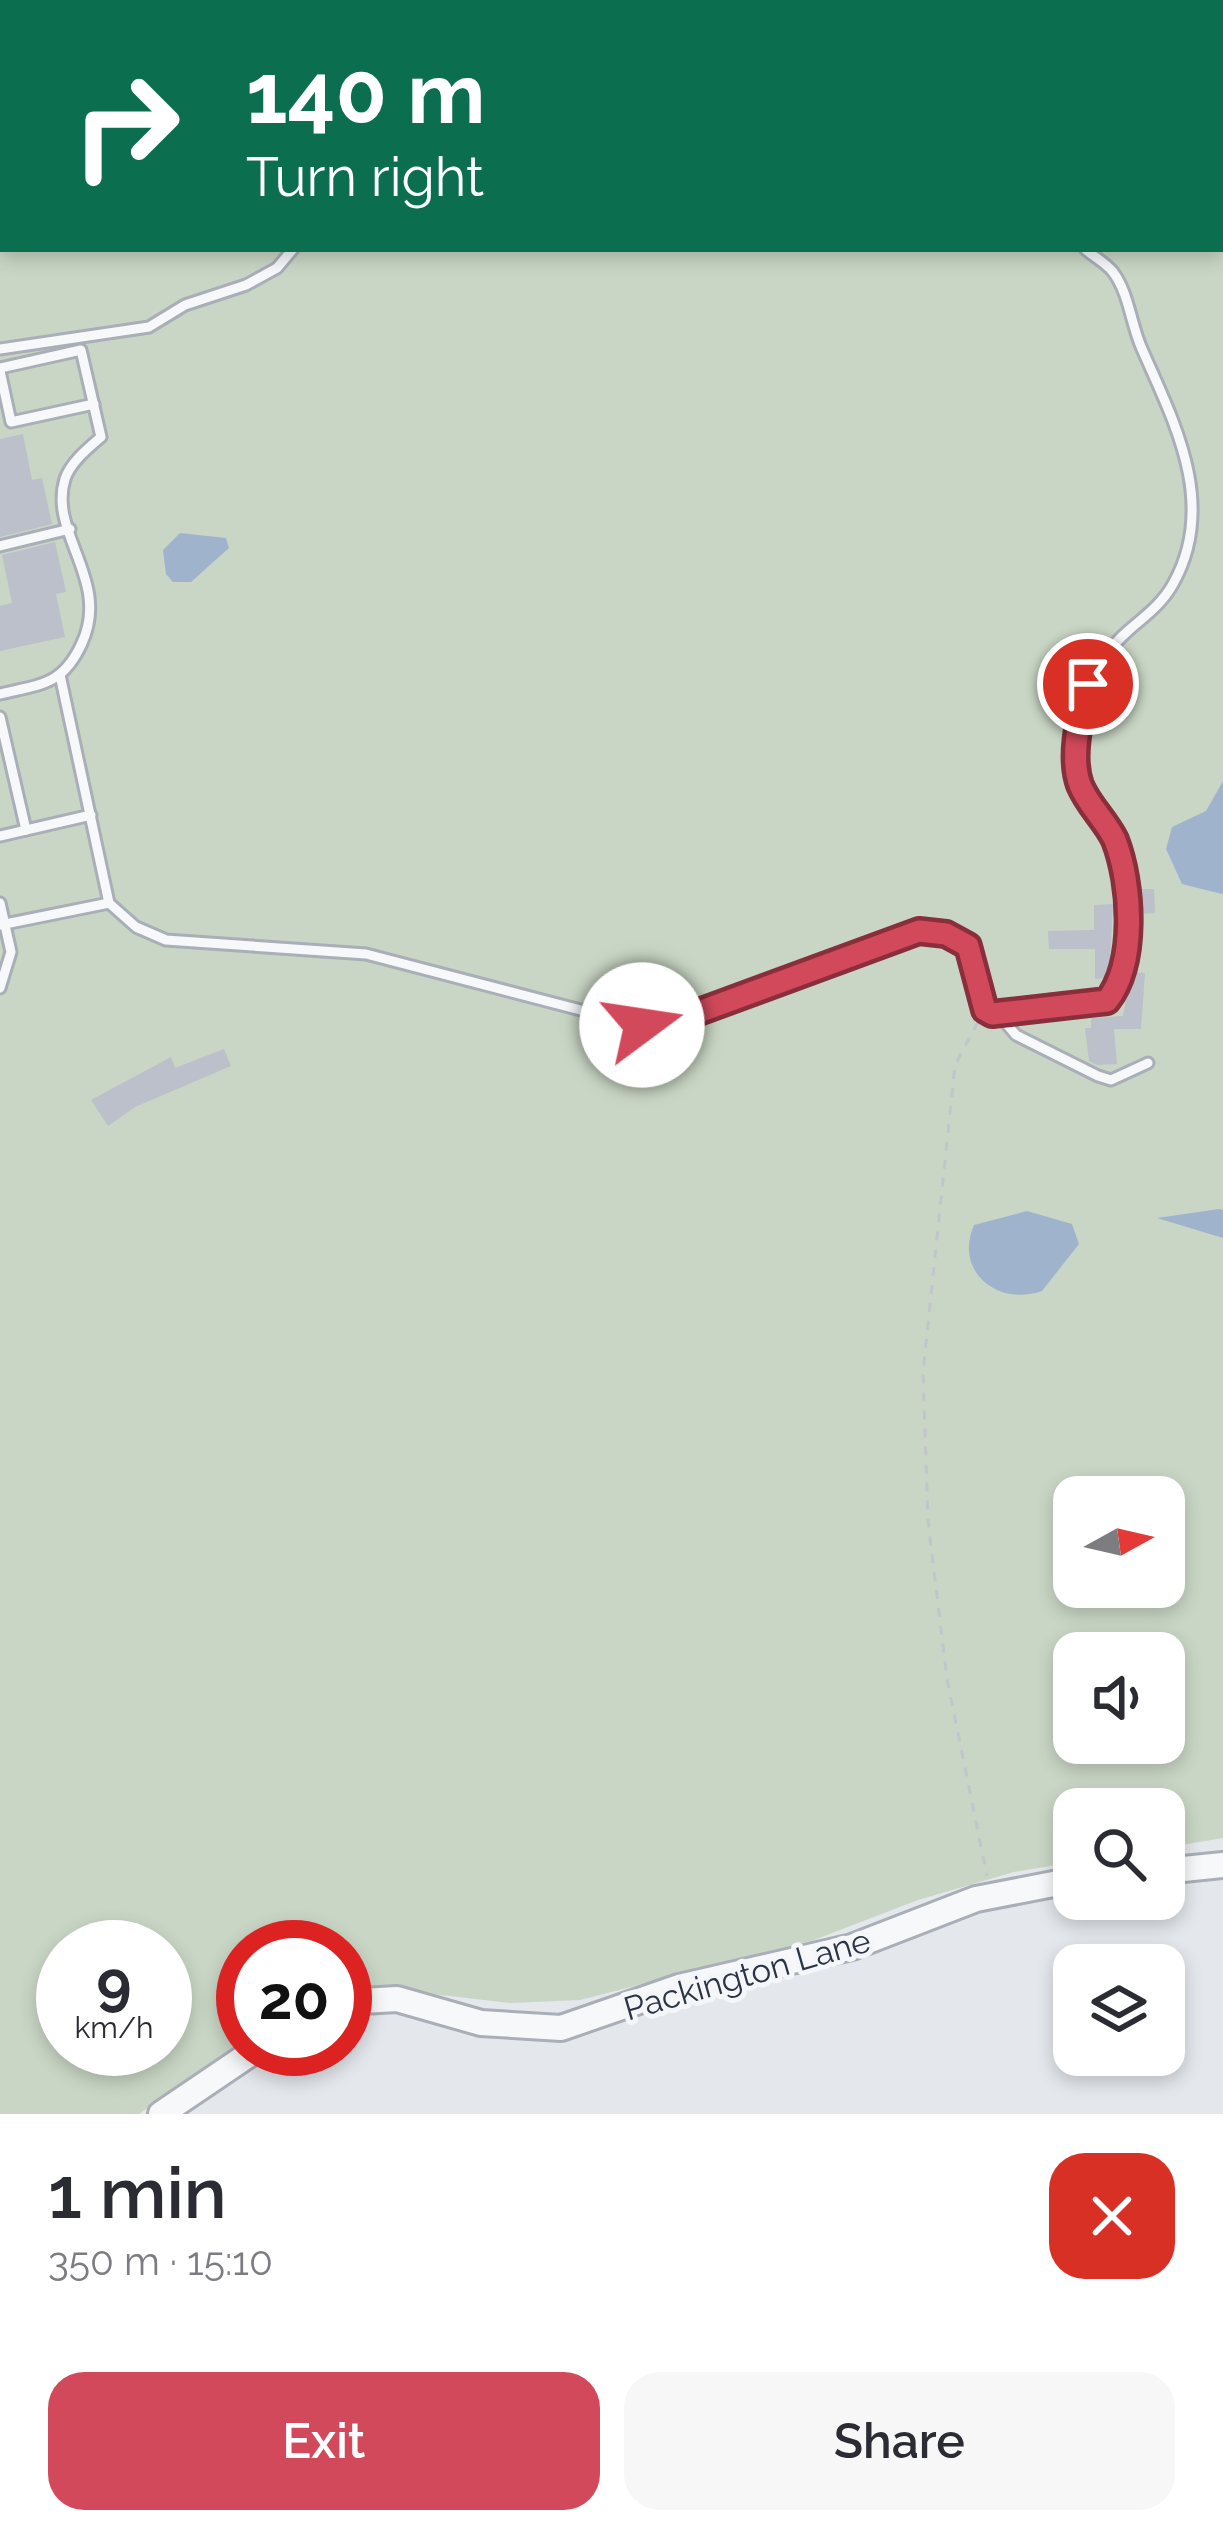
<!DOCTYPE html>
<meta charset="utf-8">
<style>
:root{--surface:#fff;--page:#f7f7f7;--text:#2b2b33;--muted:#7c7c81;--accent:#d1495b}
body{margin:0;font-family:Raleway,sans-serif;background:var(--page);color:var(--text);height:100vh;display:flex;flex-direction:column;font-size:45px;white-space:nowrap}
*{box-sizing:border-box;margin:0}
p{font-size:39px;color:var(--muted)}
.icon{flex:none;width:66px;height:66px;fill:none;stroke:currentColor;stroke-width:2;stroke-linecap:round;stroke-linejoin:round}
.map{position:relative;height:2114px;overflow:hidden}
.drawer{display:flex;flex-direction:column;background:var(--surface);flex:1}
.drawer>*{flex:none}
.banner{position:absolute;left:0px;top:0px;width:1224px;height:252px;box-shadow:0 6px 18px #0003;background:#0b6e4f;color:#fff;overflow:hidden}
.needle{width:78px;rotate:82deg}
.tools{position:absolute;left:1053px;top:1476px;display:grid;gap:24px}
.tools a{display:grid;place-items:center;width:132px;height:132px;border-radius:24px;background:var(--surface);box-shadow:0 6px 18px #0003;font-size:60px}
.speed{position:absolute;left:36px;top:1920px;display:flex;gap:24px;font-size:60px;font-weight:700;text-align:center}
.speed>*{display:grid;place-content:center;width:156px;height:156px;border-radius:50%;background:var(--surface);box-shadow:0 6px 18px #0003;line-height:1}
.speed small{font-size:30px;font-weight:400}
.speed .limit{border:18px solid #d22;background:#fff;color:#111}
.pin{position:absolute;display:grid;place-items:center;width:102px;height:102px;color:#fff;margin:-51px;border:6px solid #fff;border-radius:50%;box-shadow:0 3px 12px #0007}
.me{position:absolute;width:132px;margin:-66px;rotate:76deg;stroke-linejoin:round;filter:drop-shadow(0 0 9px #0008)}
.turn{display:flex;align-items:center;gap:42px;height:252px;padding:0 48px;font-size:54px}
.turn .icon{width:156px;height:156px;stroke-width:2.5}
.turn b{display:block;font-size:84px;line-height:102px}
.round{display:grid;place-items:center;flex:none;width:126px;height:126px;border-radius:36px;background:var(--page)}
.summary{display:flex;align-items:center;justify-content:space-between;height:204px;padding:0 48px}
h1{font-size:72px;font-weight:600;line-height:90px}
.button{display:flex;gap:24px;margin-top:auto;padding:24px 48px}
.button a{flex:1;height:138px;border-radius:36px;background:var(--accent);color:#fff;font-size:48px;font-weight:600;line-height:138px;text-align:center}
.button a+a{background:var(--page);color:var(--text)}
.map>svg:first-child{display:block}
.green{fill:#c9d6c5;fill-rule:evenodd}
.water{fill:#9fb4cc}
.building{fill:#bbc0ca}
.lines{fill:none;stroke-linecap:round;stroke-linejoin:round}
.service-casing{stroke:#a9aeb7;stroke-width:15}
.tertiary-casing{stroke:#a9aeb7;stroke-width:30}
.path{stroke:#c2c5cb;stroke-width:3;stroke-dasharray:9 9;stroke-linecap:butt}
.service{stroke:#f7f8fa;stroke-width:9}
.tertiary{stroke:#f7f8fa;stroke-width:24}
.route-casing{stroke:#882f3b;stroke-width:30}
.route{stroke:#d1495b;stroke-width:21}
.labels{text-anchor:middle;stroke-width:10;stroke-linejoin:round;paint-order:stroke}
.street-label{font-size:33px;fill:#2b3445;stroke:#f4f6f9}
</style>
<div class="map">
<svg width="1223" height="2114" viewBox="0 0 1223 2114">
<rect width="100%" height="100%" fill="#e4e7ec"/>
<!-- green -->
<path class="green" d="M0,0h1223v1838l-59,10v-39h-90v53l-60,10 -96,28 -104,40 -234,60 -69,3 -166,-19v-37h-102v93l-104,74h-139zM3,3h1218v246h-1218zM1074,1497h90v90h-90zM1074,1653h90v90h-90zM63,1947h102v102h-102z"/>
<!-- water -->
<g class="water">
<polygon points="0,0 205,0 3,3 3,48"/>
<polygon points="520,0 1223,0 1223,5 519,3"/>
<polygon points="180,533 226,538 229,548 191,582 173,582 166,574 163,550"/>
<polygon points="1223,781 1223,893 1222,894 1182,884 1166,849 1172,827 1206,811"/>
<polygon points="1223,1210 1223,1238 1157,1218 1219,1209"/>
<path d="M1027,1211l45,13 7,20 -37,47c-46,16 -88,-21 -68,-66z"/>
</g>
<!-- building -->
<g class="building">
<polygon points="23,434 32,480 42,478 52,524 0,537 0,439"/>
<polygon points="55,542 66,592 56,594 65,637 0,651 0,606 12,603 2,555"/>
<polygon points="1138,889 1154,889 1155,913 1140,914"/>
<polygon points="1113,904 1109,978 1095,979 1095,949 1049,949 1048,931 1094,930 1094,905"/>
<polygon points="1131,972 1145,973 1141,1029 1114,1029 1117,1064 1097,1065 1089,1061 1085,1028 1091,1028 1091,1018 1123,1016"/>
<polygon points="224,1049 231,1066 135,1107 108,1126 91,1100 171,1057 175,1068"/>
</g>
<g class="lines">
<defs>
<g id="service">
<polyline points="504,3 507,0"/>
<polyline points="0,349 149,327 185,305 246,285 277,268 293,249"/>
<path d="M0,368l81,-18 20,87c-13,11 -31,26 -36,42 -17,54 46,101 17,164 -19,42 -40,41 -82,51"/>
<polyline points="0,371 11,422 94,404"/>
<polyline points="0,546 70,529"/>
<polyline points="60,675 109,903"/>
<polyline points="0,717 26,830"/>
<polyline points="0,836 91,815"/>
<polyline points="0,903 11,952 0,988"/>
<path d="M0,925l109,-22 27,24 30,13 200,14 276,72 35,-6 221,-85 36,-4 34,15 13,53 11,15 115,-13c30,-38 28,-125 4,-167 -16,-29 -35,-47 -33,-82 2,-51 12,-88 51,-122 16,-14 33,-26 44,-46 45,-80 1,-162 -31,-235 -11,-24 -13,-56 -29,-77 -7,-9 -19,-15 -28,-23"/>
<polyline points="1000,1016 1016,1035 1098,1076 1111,1080 1148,1063"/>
</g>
<g id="tertiary">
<polyline points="1164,1871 1223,1865"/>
<polyline points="345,2002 397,1999 481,2023 561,2028 679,1987 852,1947 976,1899 1074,1880"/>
<polyline points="161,2114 257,2049"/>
</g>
</defs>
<!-- service casing -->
<use href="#service" class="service-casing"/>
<!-- tertiary casing -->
<use href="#tertiary" class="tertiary-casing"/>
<!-- path -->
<polyline class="path" points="978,1022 955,1065 923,1372 928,1521 947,1679 987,1876"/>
<!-- service -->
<use href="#service" class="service"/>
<!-- tertiary -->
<use href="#tertiary" class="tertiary"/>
</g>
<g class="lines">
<defs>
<path id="route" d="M642,1025l35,-5 242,-89 27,3 22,12 17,64 7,4 115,-13c30,-38 25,-117 8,-161 -9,-19 -27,-35 -35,-55 -11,-30 1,-71 8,-101"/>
</defs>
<!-- route casing -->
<use href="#route" class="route-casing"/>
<!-- route -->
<use href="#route" class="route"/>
</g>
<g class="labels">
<!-- street labels -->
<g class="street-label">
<text transform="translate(747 1974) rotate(-16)" y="12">Packington Lane</text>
</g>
</g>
</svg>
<div class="tools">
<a><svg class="needle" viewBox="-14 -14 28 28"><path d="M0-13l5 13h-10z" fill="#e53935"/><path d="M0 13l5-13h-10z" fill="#7c7c81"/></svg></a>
<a><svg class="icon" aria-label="sound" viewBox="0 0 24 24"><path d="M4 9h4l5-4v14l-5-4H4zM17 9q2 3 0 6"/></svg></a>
<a><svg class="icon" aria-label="search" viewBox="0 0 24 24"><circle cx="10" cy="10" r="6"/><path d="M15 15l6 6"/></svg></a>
<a><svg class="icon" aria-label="layers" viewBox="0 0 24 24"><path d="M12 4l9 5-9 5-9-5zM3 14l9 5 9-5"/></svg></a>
</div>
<div class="speed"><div>9<small>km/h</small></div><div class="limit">20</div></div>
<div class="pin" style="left:1088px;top:684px;background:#d93025"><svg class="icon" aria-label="arrive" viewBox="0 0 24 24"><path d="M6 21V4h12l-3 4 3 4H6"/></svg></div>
<svg class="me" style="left:642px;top:1025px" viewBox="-20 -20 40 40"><circle r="19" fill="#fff"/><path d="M0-13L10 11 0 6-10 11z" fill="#d1495b"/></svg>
<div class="banner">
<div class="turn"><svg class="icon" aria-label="right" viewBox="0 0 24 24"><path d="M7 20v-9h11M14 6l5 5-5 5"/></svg><div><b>140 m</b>Turn right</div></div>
</div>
</div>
<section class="drawer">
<div class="summary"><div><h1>1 min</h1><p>350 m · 15:10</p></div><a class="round" style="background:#d93025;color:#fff"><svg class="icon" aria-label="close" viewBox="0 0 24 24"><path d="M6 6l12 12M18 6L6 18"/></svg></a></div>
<div class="button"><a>Exit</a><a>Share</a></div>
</section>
